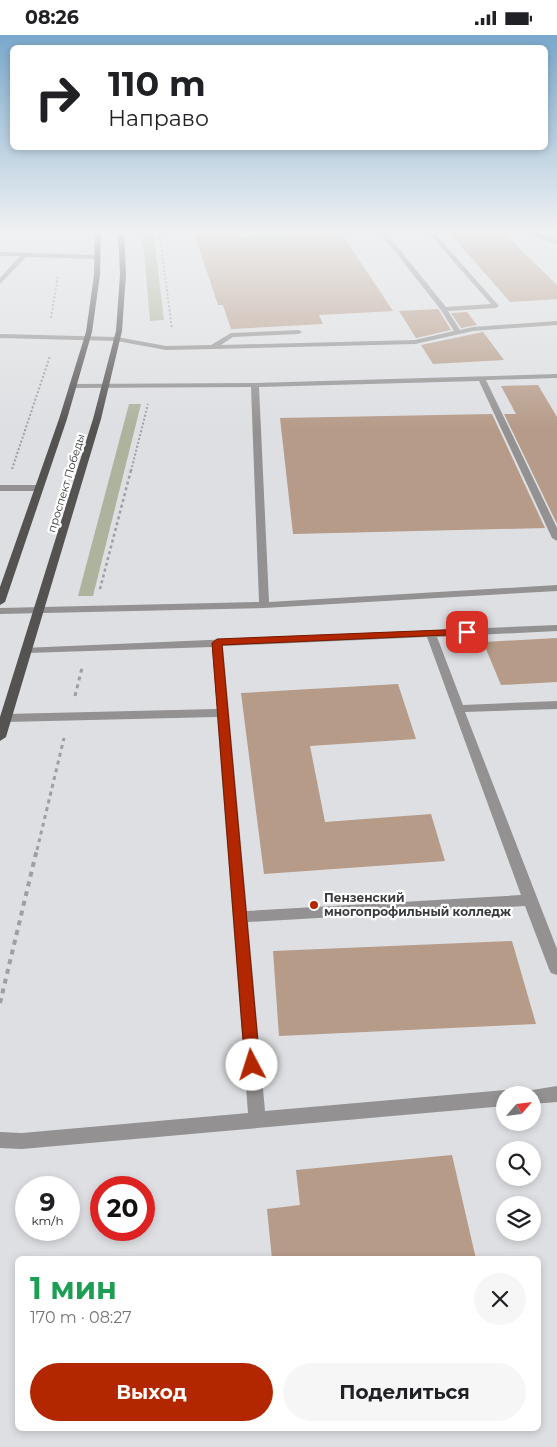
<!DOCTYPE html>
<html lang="ru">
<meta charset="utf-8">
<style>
:root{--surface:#fff;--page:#f6f6f6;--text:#202124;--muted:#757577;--accent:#b22700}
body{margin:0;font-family:Montserrat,sans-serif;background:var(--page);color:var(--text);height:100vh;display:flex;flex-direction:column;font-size:19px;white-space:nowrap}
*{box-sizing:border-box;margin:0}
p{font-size:16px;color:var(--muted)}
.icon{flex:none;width:28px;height:28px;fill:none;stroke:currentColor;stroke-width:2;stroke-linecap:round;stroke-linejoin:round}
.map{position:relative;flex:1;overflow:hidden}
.details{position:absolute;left:15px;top:1221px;width:526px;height:175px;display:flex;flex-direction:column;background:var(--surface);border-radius:8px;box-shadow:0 2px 8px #0003}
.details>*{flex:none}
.guide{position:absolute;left:10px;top:10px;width:538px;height:105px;border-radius:8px;box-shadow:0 2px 8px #0003;background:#fff;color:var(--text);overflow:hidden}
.needle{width:32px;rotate:62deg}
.controls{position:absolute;left:496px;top:1051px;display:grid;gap:10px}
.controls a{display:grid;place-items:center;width:45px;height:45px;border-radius:50%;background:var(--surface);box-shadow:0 2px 8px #0003;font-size:25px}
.speed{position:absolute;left:15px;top:1141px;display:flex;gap:10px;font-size:25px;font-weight:700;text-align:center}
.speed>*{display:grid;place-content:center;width:65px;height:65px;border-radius:50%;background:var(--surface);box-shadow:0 2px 8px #0003;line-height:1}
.speed small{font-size:12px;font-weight:400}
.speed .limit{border:8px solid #d22;background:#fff;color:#111}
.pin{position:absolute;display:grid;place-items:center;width:42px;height:42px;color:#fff;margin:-21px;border-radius:10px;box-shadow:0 2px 8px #0006}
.me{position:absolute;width:55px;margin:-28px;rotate:355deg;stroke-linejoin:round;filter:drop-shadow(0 0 4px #0008)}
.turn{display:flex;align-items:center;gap:18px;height:105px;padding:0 15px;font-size:22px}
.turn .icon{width:65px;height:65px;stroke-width:2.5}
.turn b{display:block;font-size:35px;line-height:42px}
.round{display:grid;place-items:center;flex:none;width:52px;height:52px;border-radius:26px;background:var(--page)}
.summary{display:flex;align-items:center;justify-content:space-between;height:85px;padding:0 15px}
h1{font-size:30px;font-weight:700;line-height:38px;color:#1e9e55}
.primary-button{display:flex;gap:10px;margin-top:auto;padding:10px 15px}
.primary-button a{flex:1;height:58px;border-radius:30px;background:var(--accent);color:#fff;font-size:20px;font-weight:700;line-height:58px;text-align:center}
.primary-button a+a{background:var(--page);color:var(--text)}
.status{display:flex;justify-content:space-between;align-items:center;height:35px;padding:0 25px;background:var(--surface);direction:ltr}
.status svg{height:14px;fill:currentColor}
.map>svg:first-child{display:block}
.green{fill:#adb39d}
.building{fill:#b69b88}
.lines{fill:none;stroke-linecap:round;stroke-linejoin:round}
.path-far3{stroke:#9d9fa2;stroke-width:2;stroke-dasharray:2 2;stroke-linecap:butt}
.path-far2{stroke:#9d9fa2;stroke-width:2.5;stroke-dasharray:3 3;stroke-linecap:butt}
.path-far1{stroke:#9d9fa2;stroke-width:3;stroke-dasharray:4 4;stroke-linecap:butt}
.path{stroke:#9d9fa2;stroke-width:4;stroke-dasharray:5 5;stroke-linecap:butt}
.minor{fill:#939191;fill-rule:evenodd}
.major{fill:#555252;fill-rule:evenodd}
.route{fill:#b22700;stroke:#741900}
.poi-dot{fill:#b22700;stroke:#fff;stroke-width:2}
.labels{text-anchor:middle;stroke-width:4.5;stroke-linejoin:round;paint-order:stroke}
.far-street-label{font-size:11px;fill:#38393b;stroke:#fff}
.poi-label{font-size:12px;font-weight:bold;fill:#38393b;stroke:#fff;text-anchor:start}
</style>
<div class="status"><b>08:26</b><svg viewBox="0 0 49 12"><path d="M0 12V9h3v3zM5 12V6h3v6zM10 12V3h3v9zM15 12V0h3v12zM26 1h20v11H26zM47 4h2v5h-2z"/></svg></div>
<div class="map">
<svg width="557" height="1412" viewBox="0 0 557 1412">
<rect width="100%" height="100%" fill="#dddfe2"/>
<!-- green -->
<g class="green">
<polygon points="142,195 153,195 164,285 150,286"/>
<polygon points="129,369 141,369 93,561 78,561"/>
</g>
<!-- building -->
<g class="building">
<polygon points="193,195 234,195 237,202 341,198 393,276 319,280 323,289 231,294 223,270 218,270"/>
<polygon points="447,195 501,195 557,250 557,264 510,267"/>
<polygon points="438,274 451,295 416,303 399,276"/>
<polygon points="467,277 477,290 461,293 451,278"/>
<polygon points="483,297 504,325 433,329 421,310"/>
<polygon points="538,350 557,382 557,489 504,379 516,379 501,351"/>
<polygon points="492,379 545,493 293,499 280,383"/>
<polygon points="557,603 557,647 501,650 483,607"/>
<polygon points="398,649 416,704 310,711 325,787 431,779 445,826 264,839 241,658"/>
<polygon points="512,906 536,989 279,1001 273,916"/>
<polygon points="452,1120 476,1224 272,1224 267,1174 300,1170 296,1135"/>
</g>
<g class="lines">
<!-- path-far3 -->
<g class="path-far3">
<polyline points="159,195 172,294"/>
<polyline points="51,283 58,240"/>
<polyline points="12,434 50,321"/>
<polyline points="131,436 148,369"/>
</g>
<!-- path-far2 -->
<polyline class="path-far2" points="100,554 131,435"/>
<!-- path-far1 -->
<g class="path-far1">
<polyline points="75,661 82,633"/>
<polyline points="37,815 64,703"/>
</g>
<!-- path -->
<polyline class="path" points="0,968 37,814"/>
<!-- minor -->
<g class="minor">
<polygon points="378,195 384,195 446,272 491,269 426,195 432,195 499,271 496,273 448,276 460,295 473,292 557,286 557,290 473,296 415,309 212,314 166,315 117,306 0,303 0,299 117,302 166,311 211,310 231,298 299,295 302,297 299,299 233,302 221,310 415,305 454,296 441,275"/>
<path d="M527,195c10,0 20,7 30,10v4l-16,-5z"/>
<polygon points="0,217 97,220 100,222 97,224 26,222 0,249 0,243 20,221 0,221"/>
<polygon points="557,339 557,343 486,345 557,493 557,506 552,503 479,346 259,352 269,567 557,550 557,556 264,573 0,579 0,573 259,567 251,352 73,353 69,351 70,349 255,348"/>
<polygon points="0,450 39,450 44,453 39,456 0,456"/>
<path d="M557,590v6l-120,6 26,68 94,-4v8l-92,3 92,237v26l-6,-2 -2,-4 -24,-63 -277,16 17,189 240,-21 7,5h-7v11l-483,43 -22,-1v-16l22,1 226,-20 -31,-396 -211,5 -6,-4 6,-4 211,-5 -5,-62 -185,6 -4,-1 -2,-2 2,-2zM427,602l94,258 -274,16 -24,-265z"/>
<polygon points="557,1051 557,1067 532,1069 532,1060 524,1060 526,1056"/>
</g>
<!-- major -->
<g class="major">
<polygon points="95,195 101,195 100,240 92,297 67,384 5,567 0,570 0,552 59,384 86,297 94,240"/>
<polygon points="118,195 124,195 126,239 122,296 101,384 6,702 0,706 0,682 93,384 116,296 120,239"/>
</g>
</g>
<!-- sky -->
<linearGradient id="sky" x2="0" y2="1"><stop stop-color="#79a8cc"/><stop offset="0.5" stop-color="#f0f1f2"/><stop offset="1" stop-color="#f0f1f2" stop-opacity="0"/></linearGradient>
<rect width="557" height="393" fill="url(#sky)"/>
<!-- route -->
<polygon class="route" points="467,594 472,597 470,599 222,610 260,1030 258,1034 252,1036 247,1034 245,1030 212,608 217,604"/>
<!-- markers -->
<circle class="poi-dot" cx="314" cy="870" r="5"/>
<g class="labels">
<!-- far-street labels -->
<g class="far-street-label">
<text transform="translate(66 448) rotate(-73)" y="4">проспект Победы</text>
</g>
<!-- poi labels -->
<g class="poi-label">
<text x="324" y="867">Пензенский<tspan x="324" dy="14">многопрофильный колледж</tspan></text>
</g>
</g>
</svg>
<div class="controls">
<a><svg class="needle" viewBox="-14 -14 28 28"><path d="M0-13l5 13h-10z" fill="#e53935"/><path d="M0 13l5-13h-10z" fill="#757577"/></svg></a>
<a><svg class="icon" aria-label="search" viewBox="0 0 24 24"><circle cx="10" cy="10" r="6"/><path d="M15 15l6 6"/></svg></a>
<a><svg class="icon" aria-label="layers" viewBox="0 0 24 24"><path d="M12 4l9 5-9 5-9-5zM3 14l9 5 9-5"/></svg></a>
</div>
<div class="speed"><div>9<small>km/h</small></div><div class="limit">20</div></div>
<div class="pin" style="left:467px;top:597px;background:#d93025"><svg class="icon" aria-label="arrive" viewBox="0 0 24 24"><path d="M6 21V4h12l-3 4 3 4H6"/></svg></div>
<svg class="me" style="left:252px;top:1030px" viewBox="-20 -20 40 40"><circle r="19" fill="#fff"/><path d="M0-13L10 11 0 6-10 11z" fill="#b22700"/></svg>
<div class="guide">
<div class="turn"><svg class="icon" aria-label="right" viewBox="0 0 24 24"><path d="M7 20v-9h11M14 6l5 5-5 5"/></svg><div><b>110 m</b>Направо</div></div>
</div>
<section class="details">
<div class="summary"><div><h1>1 мин</h1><p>170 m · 08:27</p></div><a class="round"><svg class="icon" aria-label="close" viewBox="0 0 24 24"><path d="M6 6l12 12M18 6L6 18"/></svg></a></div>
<div class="primary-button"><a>Выход</a><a>Поделиться</a></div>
</section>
</div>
